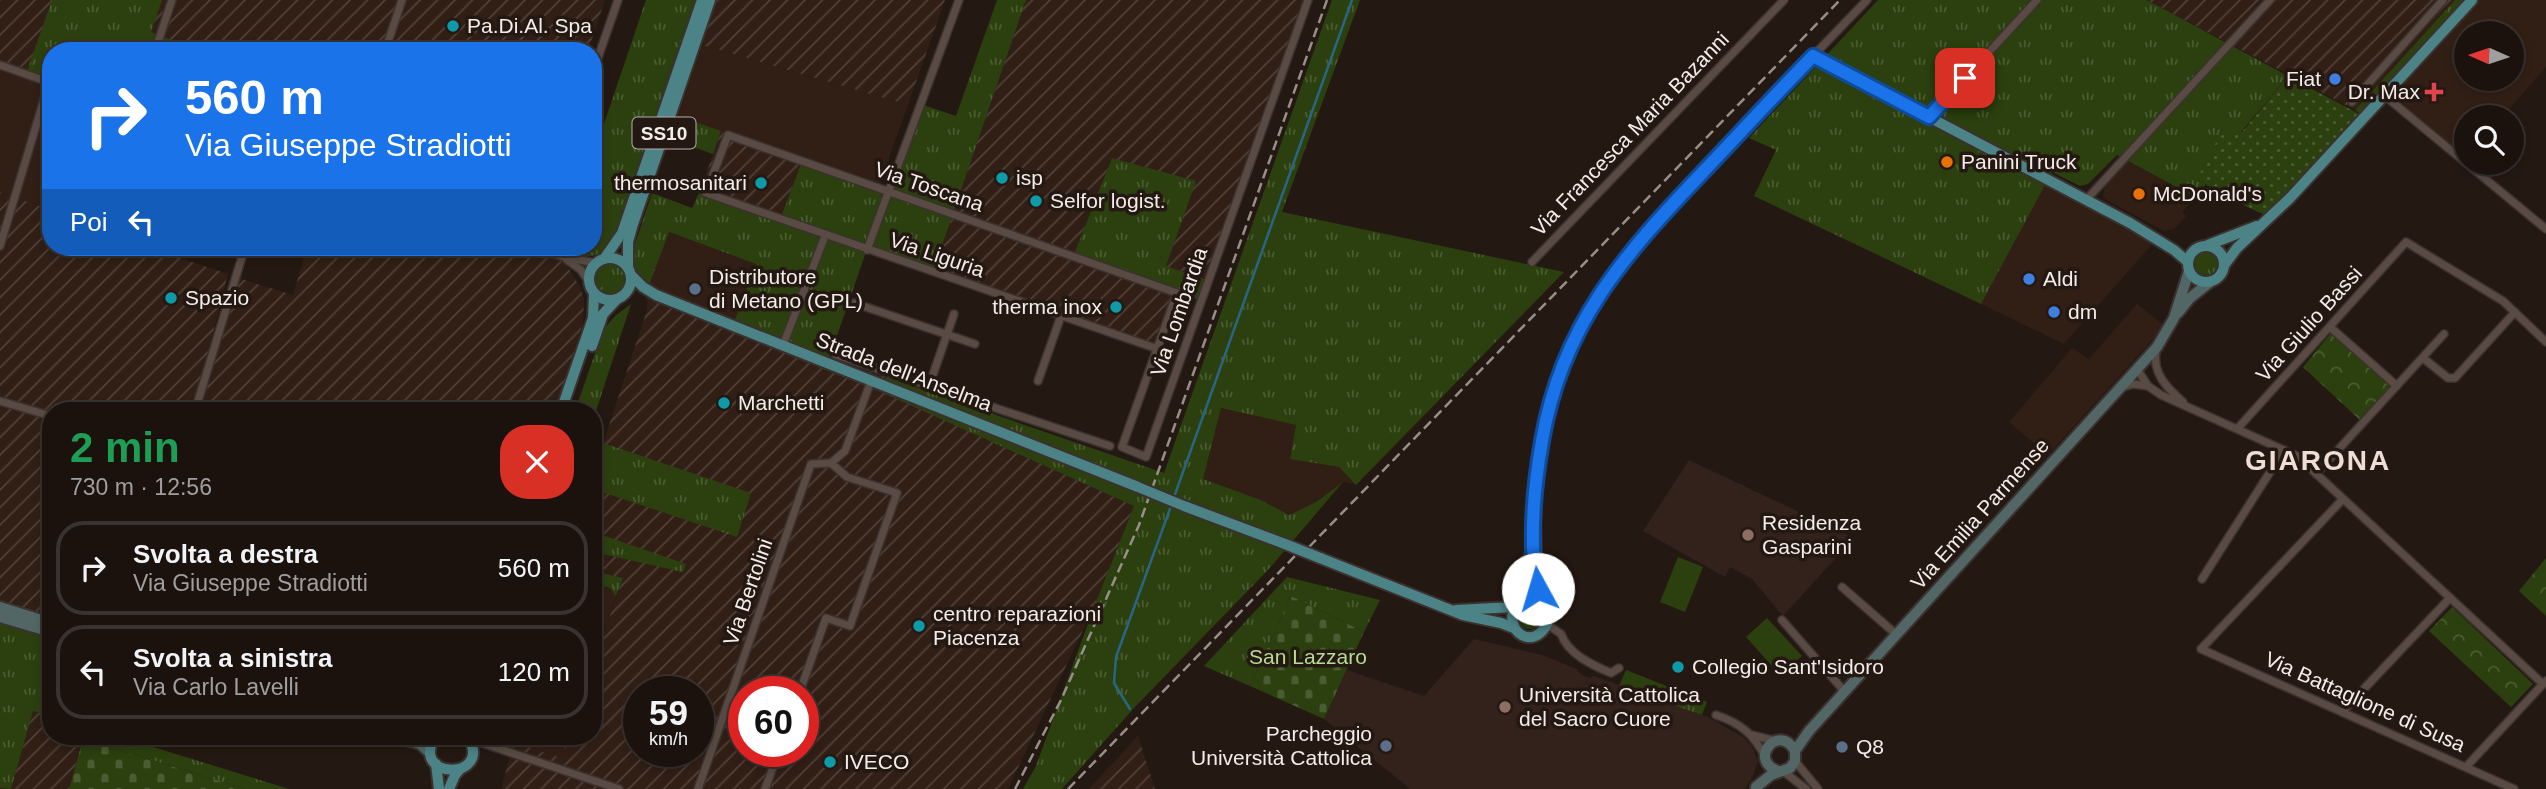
<!DOCTYPE html>
<html lang="it">
<meta charset="utf-8">
<style>
:root{--surface:#1b120e;--page:#241b17;--text:#f1f3f6;--muted:#a09e9e;--line:#39322e}
body{margin:0;font-family:Helvetica,sans-serif;background:var(--page);color:var(--text);height:100vh;display:flex;flex-direction:column;font-size:26px;white-space:nowrap}
*{box-sizing:border-box;margin:0}
p{font-size:23px;color:var(--muted)}
.icon{flex:none;width:38px;height:38px;fill:none;stroke:currentColor;stroke-width:2;stroke-linecap:round;stroke-linejoin:round}
.map{position:relative;flex:1;overflow:hidden}
.drawer{position:absolute;left:42px;top:402px;width:560px;height:343px;display:flex;flex-direction:column;background:var(--surface);border-radius:28px;box-shadow:0 4px 10px #0003,0 0 0 2px var(--line)}
.drawer>*{flex:none}
.hud{position:absolute;left:42px;top:42px;width:560px;height:214px;border-radius:28px;box-shadow:0 4px 10px #0003,0 0 0 2px var(--line);background:#1a73e8;color:#fff;overflow:hidden}
.needle{width:46px;rotate:273deg}
.fabs{position:absolute;left:2454px;top:21px;display:grid;gap:14px}
.fabs a{display:grid;place-items:center;width:70px;height:70px;border-radius:50%;background:var(--surface);box-shadow:0 4px 10px #0003,0 0 0 2px var(--line);font-size:35px}
.speed{position:absolute;left:623px;top:676px;display:flex;gap:14px;font-size:35px;font-weight:700;text-align:center}
.speed>*{display:grid;place-content:center;width:91px;height:91px;border-radius:50%;background:var(--surface);box-shadow:0 4px 10px #0003,0 0 0 2px var(--line);line-height:1}
.speed small{font-size:18px;font-weight:400}
.speed .limit{border:10px solid #d22;background:#fff;color:#111}
.pin{position:absolute;display:grid;place-items:center;width:60px;height:60px;color:#fff;margin:-30px;border-radius:14px;box-shadow:0 4px 10px #0006}
.me{position:absolute;width:77px;margin:-38px;rotate:354deg;stroke-linejoin:round;filter:drop-shadow(0 0 5px #0008)}
.turn{display:flex;align-items:center;gap:24px;height:147px;padding:0 28px;font-size:32px}
.turn .icon{width:91px;height:91px;stroke-width:2.5}
.turn b{display:block;font-size:49px;line-height:60px}
.then{display:flex;align-items:center;height:66px;padding:0 28px;background:#0003;gap:14px;font-size:26px}
.round{display:grid;place-items:center;flex:none;width:74px;height:74px;border-radius:28px;background:var(--page)}
.overview{display:flex;align-items:center;justify-content:space-between;height:119px;padding:0 28px}
h1{font-size:42px;font-weight:700;line-height:52px;color:#1e9e55}
ul{padding:0;list-style:none}
li{display:flex;align-items:center;gap:21px;height:94px;margin:0 14px 10px;padding:0 14px;border:4px solid var(--line);border-radius:28px}
li div{flex:1}
li b{display:block;font-size:26px}
li em{font-style:normal}
.map>svg:first-child{display:block}
.built{fill:#311f16;fill-rule:evenodd}
.industrial{fill:url(#industrial-furrows);fill-rule:evenodd}
.education{fill:#33211c}
.grass{fill:url(#grass-tufts)}
.cemetery{fill:url(#cemetery-stones)}
.park{fill:url(#park-crowns)}
.garden{fill:url(#garden-dots)}
.pitch{fill:#2b400e}
.lines{fill:none;stroke-linecap:round;stroke-linejoin:round}
.stream{stroke:#2a6584;stroke-width:2.5}
.minor-casing{stroke:#3b3230;stroke-width:10}
.secondary-casing{stroke:#3b3230;stroke-width:14}
.primary-casing{stroke:#3b3230;stroke-width:14}
.minor{stroke:#594b44;stroke-width:7}
.secondary{stroke:#526765;stroke-width:10}
.primary{stroke:#4c8387;stroke-width:10}
.rail{stroke:#998f8a;stroke-width:2.5;stroke-dasharray:10 5;stroke-linecap:butt}
.primary-bridge-casing{stroke:#3b3230;stroke-width:14;stroke-linecap:butt}
.primary-bridge{stroke:#4c8387;stroke-width:10}
.route-casing{stroke:#114b97;stroke-width:18}
.route{stroke:#1a73e8;stroke-width:12}
.culture-dot{fill:#0f9aa8;stroke:#241812;stroke-width:2.5}
.shop-dot{fill:#3f7fe0;stroke:#241812;stroke-width:2.5}
.health-dot{fill:#e0444e;stroke:#241812;stroke-width:2.5}
.food-dot{fill:#e8710a;stroke:#241812;stroke-width:2.5}
.service-dot{fill:#5c6f8a;stroke:#241812;stroke-width:2.5}
.education-dot{fill:#8d6e63;stroke:#241812;stroke-width:2.5}
.labels{text-anchor:middle;stroke-width:7;stroke-linejoin:round;paint-order:stroke}
.shield{fill:#241812;stroke:#b6aca8;stroke-width:2}
.shield-label{font-size:19px;font-weight:bold;fill:#f5ece8}
.poi-label{font-size:21px;fill:#f5ece8;stroke:#241812;text-anchor:start}
.street-label{font-size:21px;fill:#f5ece8;stroke:#241812}
.park-label{font-size:21px;fill:#b6dc8f;stroke:#241812}
.district-label{font-size:28px;font-weight:bold;letter-spacing:2px;fill:#efded6;stroke:#241812}
</style>
<div class="map">
<svg width="2546" height="789" viewBox="0 0 2546 789">
<defs>
<pattern id="industrial-furrows" width="10" height="10" patternUnits="userSpaceOnUse" patternTransform="scale(1.75)"><rect width="10" height="10" fill="#311f16"/><path d="M-1 1l2-2M0 10L10 0M9 11l2-2" fill="none" stroke="#4f4038"/></pattern>
<pattern id="grass-tufts" width="24" height="20" patternUnits="userSpaceOnUse" patternTransform="scale(1.75)"><rect width="24" height="20" fill="#2b400e"/><path d="M3 7l-1-3M5 7V3M7 7l1-3M15 17l-1-3M17 17v-4M19 17l1-3" fill="none" stroke="#4a5c31"/></pattern>
<pattern id="cemetery-stones" width="16" height="16" patternUnits="userSpaceOnUse" patternTransform="scale(1.75)"><rect width="16" height="16" fill="#2b400e"/><path d="M2 7V4a2 2 0 0 1 4 0v3zM10 15v-3a2 2 0 0 1 4 0v3z" fill="#4a5c31"/></pattern>
<pattern id="park-crowns" width="20" height="18" patternUnits="userSpaceOnUse" patternTransform="scale(1.75)"><rect width="20" height="18" fill="#2b400e"/><path d="M2 6a3 3 0 1 1 6 0M12 15a3 3 0 1 1 6 0" fill="none" stroke="#4a5c31"/></pattern>
<pattern id="garden-dots" width="8" height="8" patternUnits="userSpaceOnUse" patternTransform="scale(1.75)"><rect width="8" height="8" fill="#2b400e"/><path d="M2 2h.1M6 6h.1" fill="none" stroke="#4a5c31" stroke-width="1.8" stroke-linecap="round"/></pattern>
</defs>
<rect width="100%" height="100%" fill="#241812"/>
<!-- built -->
<g class="built">
<path d="M2470,0h76v67l-44,50h-36v42l-83,-64zM2466,33h45v46h-45z"/>
<polygon points="702,45 908,105 879,186 678,116"/>
<polygon points="0,65 51,83 51,210 0,192"/>
<polygon points="2127,161 2195,197 2182,212 2186,216 2174,229 2164,231 2105,199 2103,195 2105,186"/>
<polygon points="2045,184 2155,241 2064,344 1981,304"/>
<polygon points="668,232 756,264 734,322 648,288"/>
<polygon points="147,247 181,247 177,258"/>
<polygon points="2137,304 2165,326 2048,455 2009,422 2072,348 2089,359"/>
<polygon points="1221,408 1296,425 1290,459 1339,467 1356,485 1343,482 1316,502 1289,515 1261,500 1203,479"/>
<polygon points="593,584 610,588 616,596 593,663"/>
<polygon points="516,737 569,737 561,759 514,742"/>
</g>
<!-- industrial -->
<g class="industrial">
<polygon points="0,0 605,0 588,51 51,51 51,83 0,65"/>
<polygon points="717,0 945,0 908,105 702,45"/>
<polygon points="1026,0 1310,0 1209,281 1165,266 1112,158 1073,257 1176,292 1158,347 933,272"/>
<polygon points="2147,0 2455,0 2355,110"/>
<polygon points="721,131 802,161 780,220 700,191"/>
<polygon points="0,192 51,210 51,247 147,247 228,274 193,411 51,411 51,628 0,613"/>
<polygon points="307,247 541,247 560,254 580,287 584,299 583,323 555,411 196,411 238,278 293,295"/>
<path d="M648,288l181,71 57,18 -5,14 253,115 -40,101 -86,182h-507l13,-47 47,16 8,-21h24v-74l30,-85 -30,-7v-97l54,-164zM639,691h59v60h-59zM744,691h59v60h-59z"/>
<polygon points="33,711 51,716 51,737 83,737 69,789 11,789"/>
<polygon points="1138,736 1155,789 1089,789"/>
</g>
<!-- education -->
<g class="education">
<polygon points="1689,460 1854,538 1783,616 1752,579 1730,567 1725,577 1643,531"/>
<polygon points="1474,639 1542,655 1577,669 1580,674 1589,678 1594,676 1708,717 1743,737 1752,746 1758,761 1753,776 1745,789 1410,789 1324,719 1347,670 1424,696"/>
</g>
<!-- grass -->
<g class="grass">
<polygon points="52,0 162,0 151,32 199,51 51,51 51,83 26,74"/>
<path d="M646,0h49l-84,245c-14,16 -31,11 -51,9l2,-7h31v-91z"/>
<polygon points="997,0 1026,0 933,272 867,249 829,359 734,322 756,264 669,232 648,288 633,269 633,250 652,193 692,208 700,191 780,220 802,161 889,191 920,104 956,116"/>
<polygon points="1332,0 1360,0 1282,212 1564,272 1356,485 1339,467 1290,459 1296,425 1221,408 1203,479 1261,500 1289,515 1316,502 1343,482 1268,570 1134,708 1062,789 1023,789 1036,766 1094,607 1134,506 881,392 886,377 1164,473"/>
<polygon points="1878,0 2147,0 2288,76 2241,132 2198,180 2206,184 2195,197 2117,155 2088,184 2080,186 2052,172 1981,304 1754,196 1776,150 1749,138"/>
<polygon points="2455,0 2470,0 2365,117 2355,110"/>
<polygon points="678,116 721,131 713,154 670,139"/>
<polygon points="1112,158 1196,181 1166,266 1209,281 1201,301 1073,257"/>
<circle cx="2206" cy="263" r="12"/>
<circle cx="610" cy="279" r="19"/>
<polygon points="631,304 593,420 593,411 575,411 603,330 615,316"/>
<polygon points="603,443 751,493 737,537 605,493 593,525 593,474"/>
<polygon points="593,532 686,564 683,572 593,552"/>
<polygon points="593,571 623,578 616,596 610,588 593,584"/>
<polygon points="1287,577 1380,600 1364,632 1291,596 1250,686 1204,666"/>
<circle cx="1530" cy="617" r="12"/>
<polygon points="0,618 51,633 51,716 33,711 11,789 0,788"/>
<polygon points="1626,670 1707,702 1702,715 1619,686"/>
<polygon points="83,737 121,737 289,789 245,789 83,739"/>
</g>
<!-- cemetery -->
<g class="cemetery">
<polygon points="1291,596 1364,632 1324,719 1250,686"/>
<polygon points="83,739 245,789 69,789"/>
</g>
<!-- park -->
<g class="park">
<polygon points="2331,333 2394,389 2361,421 2303,367"/>
<polygon points="2546,558 2546,616 2519,591"/>
<polygon points="2452,607 2533,684 2511,707 2429,631"/>
</g>
<!-- garden -->
<polygon class="garden" points="2288,76 2365,117 2267,216 2226,197 2197,179 2221,133 2242,132"/>
<!-- pitch -->
<g class="pitch">
<polygon points="1678,557 1703,567 1685,612 1660,602"/>
<polygon points="1767,618 1802,656 1780,675 1746,637"/>
</g>
<g class="lines">
<!-- stream -->
<g class="stream">
<polyline points="1173,500 1352,0"/>
<polyline points="1130,709 1114,683 1116,657 1171,506"/>
</g>
<defs>
<g id="minor">
<polyline points="155,51 172,0"/>
<polyline points="385,51 402,0"/>
<polyline points="1813,56 1867,0"/>
<polyline points="0,65 51,83"/>
<polyline points="593,72 618,0"/>
<polyline points="2385,96 2546,229"/>
<polyline points="2352,102 2443,0"/>
<polyline points="1929,117 2037,0"/>
<polyline points="2086,200 2270,0"/>
<polyline points="0,246 49,83"/>
<polyline points="533,247 564,257 596,263"/>
<polyline points="867,250 959,0"/>
<polyline points="567,260 581,270 589,282"/>
<polyline points="1532,262 1784,0"/>
<polyline points="854,303 975,344"/>
<polyline points="2330,327 2397,386"/>
<polyline points="783,345 825,236"/>
<polyline points="1158,349 706,193 728,135 1177,293 1122,447 1146,457 1308,0"/>
<path d="M2156,351c-4,22 11,37 27,51"/>
<polyline points="836,355 1110,446"/>
<polyline points="2423,358 2448,378 2455,378 2515,312"/>
<polyline points="2137,369 2148,386 2161,395 2297,456 2543,684 2546,681"/>
<polyline points="1038,381 1061,316"/>
<polyline points="929,386 954,314"/>
<polyline points="2123,387 2133,384 2148,386"/>
<polyline points="0,401 51,416"/>
<polyline points="195,411 245,247"/>
<polyline points="2238,428 2406,242 2503,301 2546,342"/>
<polyline points="2316,474 2444,334"/>
<polyline points="2343,499 2201,649 2514,789"/>
<polyline points="2202,579 2284,450"/>
<polyline points="1842,587 1897,635"/>
<polyline points="1782,620 1845,692"/>
<path d="M1547,624l14,10c7,20 31,31 50,39l8,-5"/>
<polyline points="800,691 826,618 850,626 897,493 847,477 831,463 845,451 871,381"/>
<polyline points="2342,712 2450,598"/>
<path d="M1716,715c24,8 38,19 49,42"/>
<polyline points="1752,735 1776,741"/>
<polyline points="470,739 619,789"/>
<polyline points="1795,761 1818,789"/>
<polyline points="2466,767 2543,684"/>
<polyline points="1783,771 1806,789"/>
<polyline points="698,789 811,464 831,463"/>
<polyline points="765,789 779,751"/>
</g>
<g id="secondary">
<polyline points="2178,313 2190,298 2210,282"/>
<polyline points="0,607 51,623"/>
<polyline points="0,617 51,632"/>
<polyline points="397,737 420,744 430,753"/>
<path d="M1778,771c-31,-11 1,-49 17,-20"/>
<polyline points="1756,787 1771,775 1790,768 1795,761 1795,751 1809,731 2157,347 2174,318 2189,271"/>
</g>
<g id="primary">
<polyline points="2208,245 2257,226"/>
<circle cx="2206" cy="264" r="18"/>
<circle cx="610" cy="279" r="21"/>
<polyline points="604,259 622,233 702,0"/>
<polyline points="2225,264 2237,248 2289,199 2472,0"/>
<polyline points="628,267 628,242 633,224 710,0"/>
<polyline points="631,275 643,287 656,295 1138,487"/>
<polyline points="592,346 603,314 616,300"/>
<polyline points="561,411 593,318 594,294"/>
<polyline points="1184,506 1285,544"/>
<polyline points="1320,558 1463,615 1501,623 1514,628"/>
<polyline points="1519,602 1527,563 1533,547"/>
<path d="M1543,605c-11,-8 -19,-5 -29,2 -9,27 20,43 33,17 2,-14 -8,-22 -9,-35 -4,-44 -4,-84 1,-128 14,-126 81,-202 164,-289 37,-39 73,-78 110,-116l317,167 44,27 14,12"/>
<polyline points="1456,610 1514,607"/>
<path d="M435,737c-26,43 59,44 33,0"/>
<polyline points="436,764 439,789"/>
<polyline points="449,789 455,775 460,769"/>
</g>
</defs>
<!-- minor casing -->
<use href="#minor" class="minor-casing"/>
<!-- secondary casing -->
<use href="#secondary" class="secondary-casing"/>
<!-- primary casing -->
<use href="#primary" class="primary-casing"/>
<!-- minor -->
<use href="#minor" class="minor"/>
<!-- secondary -->
<use href="#secondary" class="secondary"/>
<!-- primary -->
<use href="#primary" class="primary"/>
<!-- rail -->
<g class="rail">
<polyline points="1309,547 1840,0"/>
<polyline points="1015,789 1061,700 1139,525 1327,0"/>
<polyline points="1068,789 1295,556"/>
</g>
<defs>
<g id="primary-bridge">
<polyline points="1138,487 1184,506"/>
<polyline points="1285,544 1320,558"/>
</g>
</defs>
<!-- primary-bridge casing -->
<use href="#primary-bridge" class="primary-bridge-casing"/>
<!-- primary-bridge -->
<use href="#primary-bridge" class="primary-bridge"/>
</g>
<g class="lines">
<defs>
<path id="route" d="M1538,589c-1,-14 -4,-28 -5,-42 -1,-35 3,-72 9,-106 20,-117 83,-187 161,-269 37,-39 73,-78 110,-116l116,61 36,-39"/>
</defs>
<!-- route casing -->
<use href="#route" class="route-casing"/>
<!-- route -->
<use href="#route" class="route"/>
</g>
<!-- markers -->
<g class="culture-dot">
<circle cx="453" cy="26" r="7"/>
<circle cx="1002" cy="178" r="7"/>
<circle cx="761" cy="183" r="7"/>
<circle cx="1036" cy="201" r="7"/>
<circle cx="171" cy="298" r="7"/>
<circle cx="1116" cy="307" r="7"/>
<circle cx="724" cy="403" r="7"/>
<circle cx="919" cy="626" r="7"/>
<circle cx="1678" cy="667" r="7"/>
<circle cx="830" cy="762" r="7"/>
</g>
<g class="shop-dot">
<circle cx="2335" cy="79" r="7"/>
<circle cx="2029" cy="279" r="7"/>
<circle cx="2054" cy="312" r="7"/>
</g>
<path class="health-dot" d="M2430.5 81.5h7v7h7v7h-7v7h-7v-7h-7v-7h7z"/>
<g class="food-dot">
<circle cx="1947" cy="162" r="7"/>
<circle cx="2139" cy="194" r="7"/>
</g>
<g class="service-dot">
<circle cx="695" cy="289" r="7"/>
<circle cx="1386" cy="746" r="7"/>
<circle cx="1842" cy="747" r="7"/>
</g>
<g class="education-dot">
<circle cx="1748" cy="535" r="7"/>
<circle cx="1505" cy="707" r="7"/>
</g>
<g class="labels">
<!-- shield labels -->
<rect class="shield" x="632.5" y="117.5" width="63" height="31" rx="5"/>
<g class="shield-label">
<text x="664" y="140">SS10</text>
</g>
<!-- poi labels -->
<g class="poi-label">
<text x="467" y="33">Pa.Di.Al. Spa</text>
<text x="2321" y="86" text-anchor="end">Fiat</text>
<text x="2420" y="99" text-anchor="end">Dr. Max</text>
<text x="1961" y="169">Panini Truck</text>
<text x="1016" y="185">isp</text>
<text x="747" y="190" text-anchor="end">thermosanitari</text>
<text x="2153" y="201">McDonald's</text>
<text x="1050" y="208">Selfor logist.</text>
<text x="709" y="284">Distributore<tspan x="709" dy="24">di Metano (GPL)</tspan></text>
<text x="2043" y="286">Aldi</text>
<text x="185" y="305">Spazio</text>
<text x="1102" y="314" text-anchor="end">therma inox</text>
<text x="2068" y="319">dm</text>
<text x="738" y="410">Marchetti</text>
<text x="1762" y="530">Residenza<tspan x="1762" dy="24">Gasparini</tspan></text>
<text x="933" y="621">centro reparazioni<tspan x="933" dy="24">Piacenza</tspan></text>
<text x="1692" y="674">Collegio Sant'Isidoro</text>
<text x="1519" y="702">Università Cattolica<tspan x="1519" dy="24">del Sacro Cuore</tspan></text>
<text x="1372" y="741" text-anchor="end">Parcheggio<tspan x="1372" dy="24">Università Cattolica</tspan></text>
<text x="1856" y="754">Q8</text>
<text x="844" y="769">IVECO</text>
</g>
<!-- street labels -->
<g class="street-label">
<text transform="translate(1630 134) rotate(-46)" y="7">Via Francesca Maria Bazanni</text>
<text transform="translate(929 187) rotate(19)" y="7">Via Toscana</text>
<text transform="translate(937 255) rotate(19)" y="7">Via Liguria</text>
<text transform="translate(1179 312) rotate(-71)" y="7">Via Lombardia</text>
<text transform="translate(2309 324) rotate(-48)" y="7">Via Giulio Bassi</text>
<text transform="translate(904 372) rotate(21)" y="7">Strada dell'Anselma</text>
<text transform="translate(1980 514) rotate(-48)" y="7">Via Emilia Parmense</text>
<text transform="translate(748 592) rotate(-71)" y="7">Via Bertolini</text>
<text transform="translate(2365 702) rotate(24)" y="7">Via Battaglione di Susa</text>
</g>
<!-- park labels -->
<g class="park-label">
<text x="1308" y="664">San Lazzaro</text>
</g>
<!-- district labels -->
<g class="district-label">
<text x="2318" y="470">GIARONA</text>
</g>
</g>
</svg>
<div class="fabs">
<a><svg class="needle" viewBox="-14 -14 28 28"><path d="M0-13l5 13h-10z" fill="#e53935"/><path d="M0 13l5-13h-10z" fill="#a09e9e"/></svg></a>
<a><svg class="icon" aria-label="search" viewBox="0 0 24 24"><circle cx="10" cy="10" r="6"/><path d="M15 15l6 6"/></svg></a>
</div>
<div class="speed"><div>59<small>km/h</small></div><div class="limit">60</div></div>
<div class="pin" style="left:1965px;top:78px;background:#d93025"><svg class="icon" aria-label="arrive" viewBox="0 0 24 24"><path d="M6 21V4h12l-3 4 3 4H6"/></svg></div>
<svg class="me" style="left:1538px;top:589px" viewBox="-20 -20 40 40"><circle r="19" fill="#fff"/><path d="M0-13L10 11 0 6-10 11z" fill="#1a73e8"/></svg>
<div class="hud">
<div class="turn"><svg class="icon" aria-label="right" viewBox="0 0 24 24"><path d="M7 20v-9h11M14 6l5 5-5 5"/></svg><div><b>560 m</b>Via Giuseppe Stradiotti</div></div>
<div class="then">Poi<svg class="icon" aria-label="left" viewBox="0 0 24 24"><path d="M17 20v-9H6M10 6l-5 5 5 5"/></svg></div>
</div>
<section class="drawer">
<div class="overview"><div><h1>2 min</h1><p>730 m · 12:56</p></div><a class="round" style="background:#d93025;color:#fff"><svg class="icon" aria-label="close" viewBox="0 0 24 24"><path d="M6 6l12 12M18 6L6 18"/></svg></a></div>
<ul>
<li><svg class="icon" aria-label="right" viewBox="0 0 24 24"><path d="M7 20v-9h11M14 6l5 5-5 5"/></svg><div><b>Svolta a destra</b><p>Via Giuseppe Stradiotti</p></div><em>560 m</em></li>
<li><svg class="icon" aria-label="left" viewBox="0 0 24 24"><path d="M17 20v-9H6M10 6l-5 5 5 5"/></svg><div><b>Svolta a sinistra</b><p>Via Carlo Lavelli</p></div><em>120 m</em></li>
</ul>
</section>
</div>
